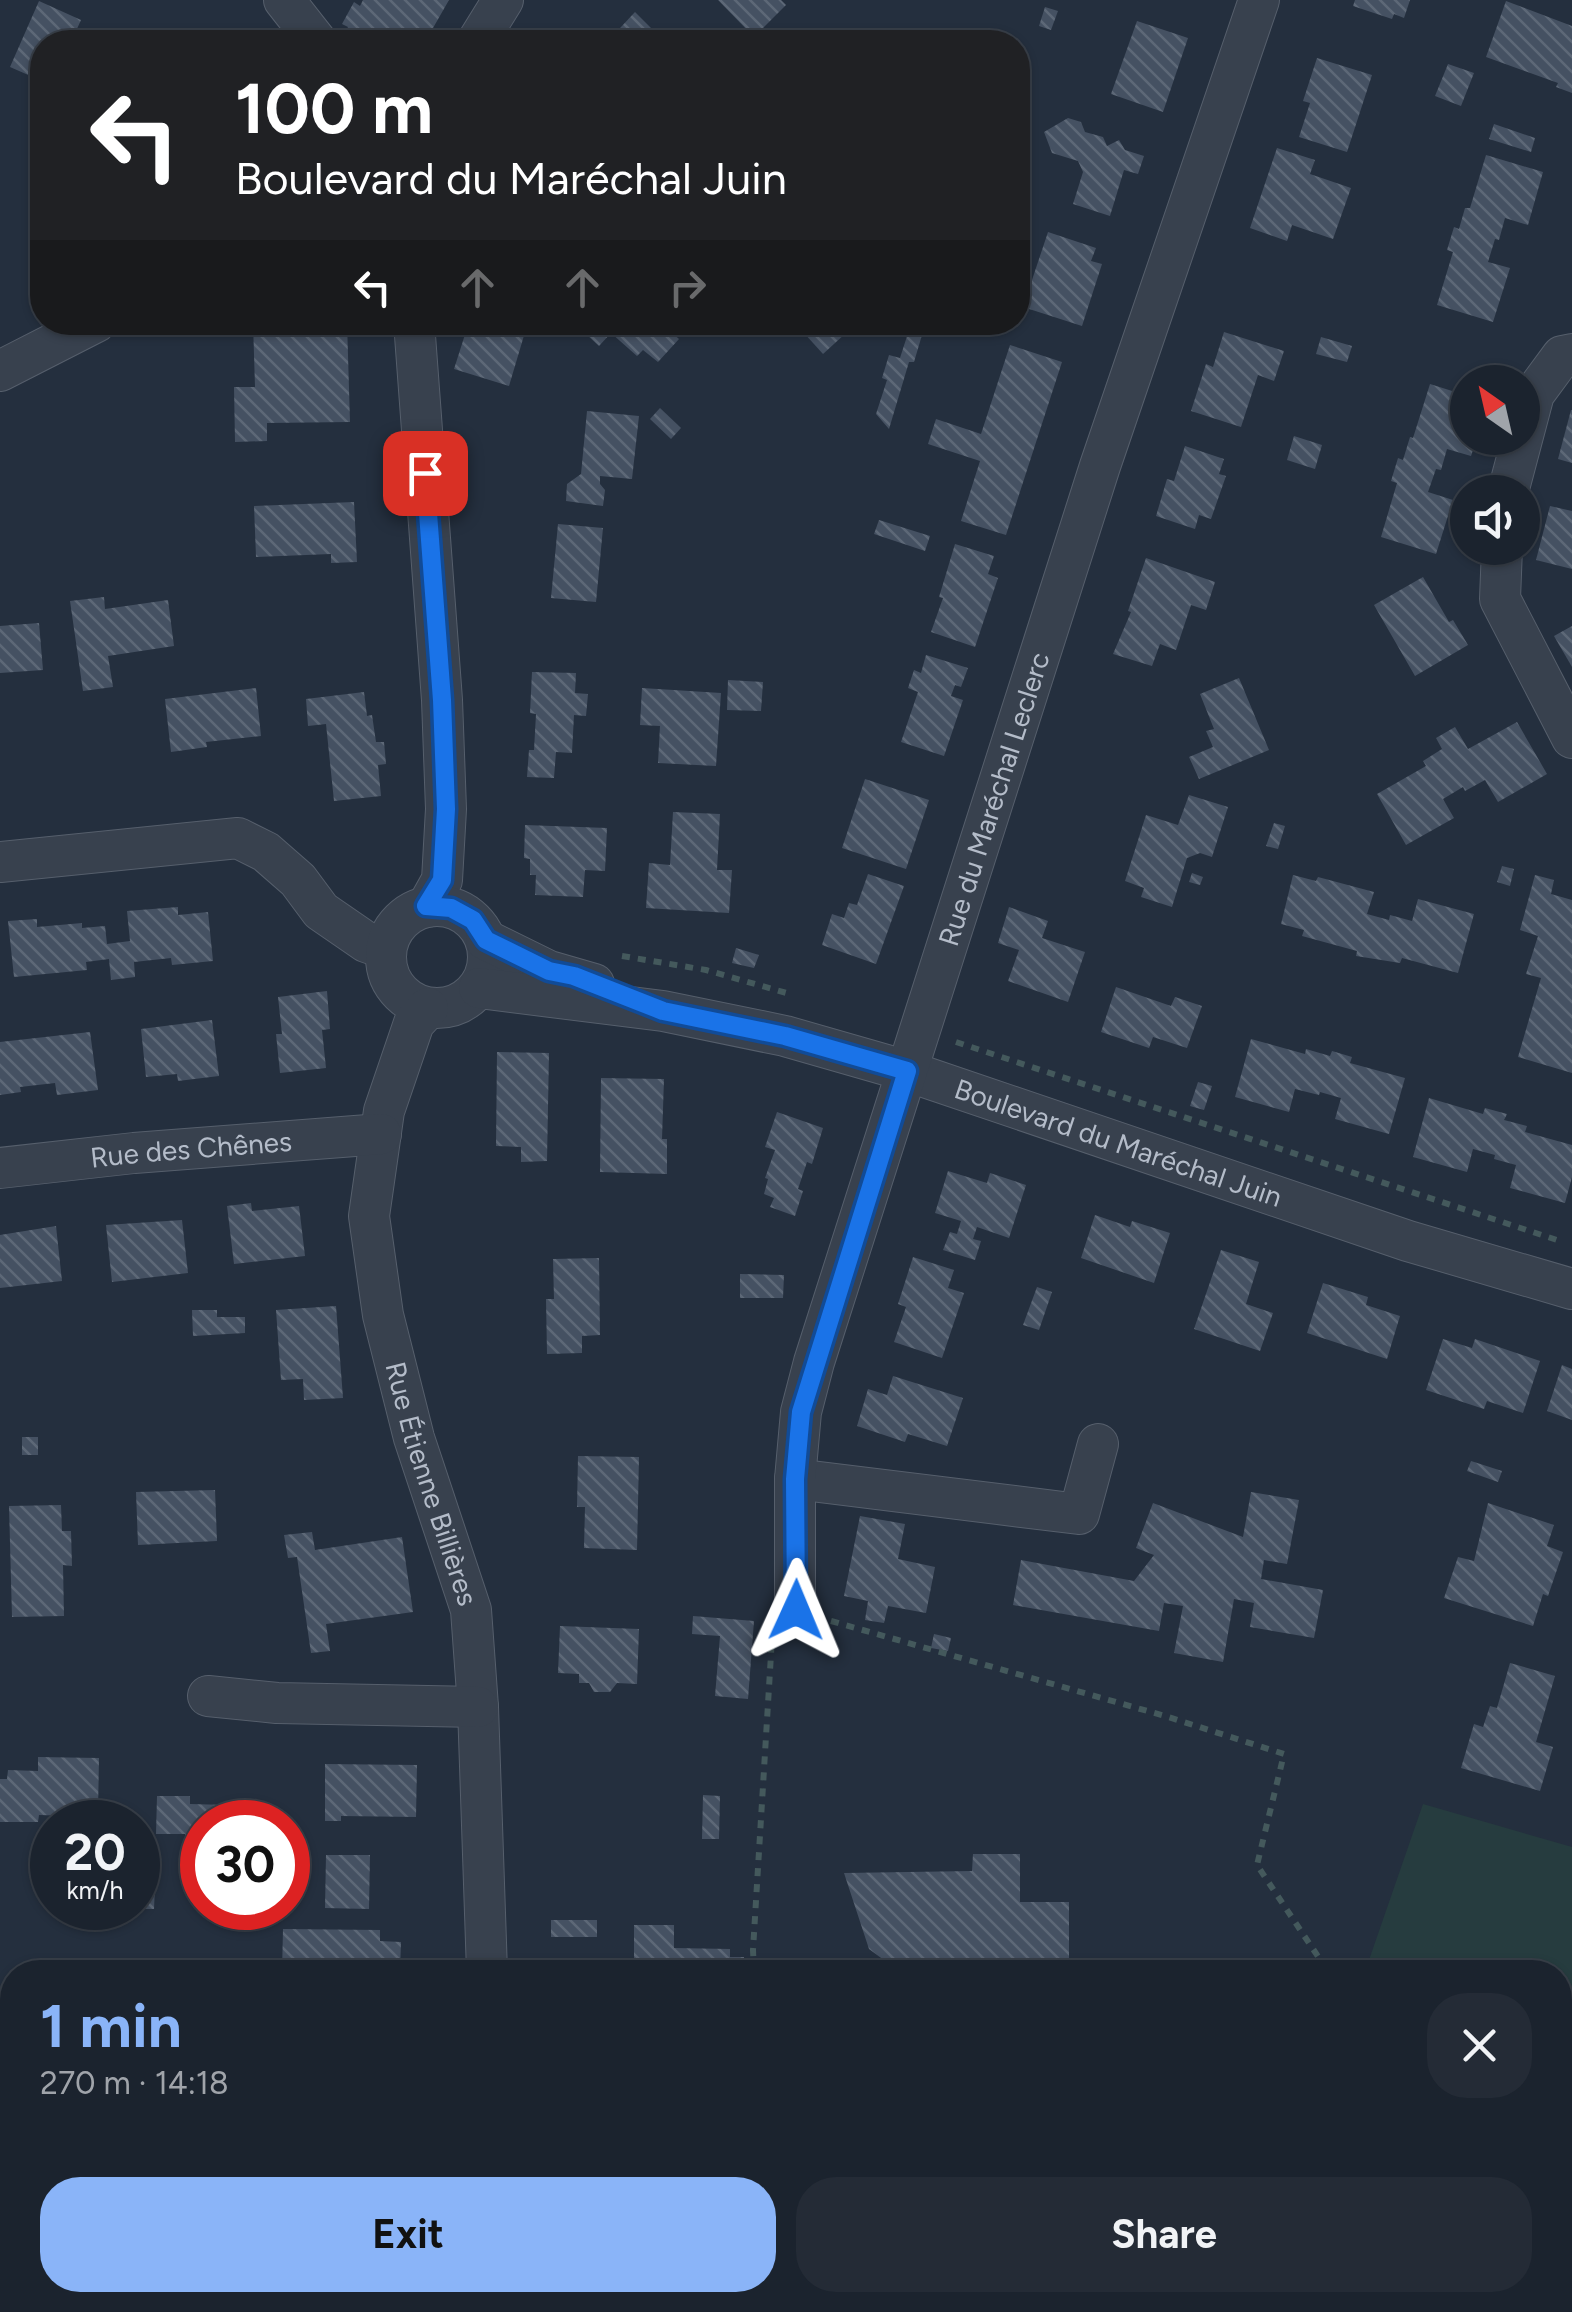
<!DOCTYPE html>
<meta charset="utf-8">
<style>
:root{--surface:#1b232e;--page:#242b36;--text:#f1f3f6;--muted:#a0a4aa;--line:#39404a;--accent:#8ab4f8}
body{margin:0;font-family:Figtree,sans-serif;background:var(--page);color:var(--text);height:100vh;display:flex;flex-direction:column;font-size:38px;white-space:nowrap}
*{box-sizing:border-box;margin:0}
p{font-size:32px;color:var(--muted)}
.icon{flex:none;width:55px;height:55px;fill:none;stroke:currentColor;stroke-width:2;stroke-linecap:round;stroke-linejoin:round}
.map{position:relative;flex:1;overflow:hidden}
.drawer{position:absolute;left:0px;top:1960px;width:1572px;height:352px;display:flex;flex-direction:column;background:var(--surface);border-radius:40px 40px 0 0;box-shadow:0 2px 8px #0004,0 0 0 2px var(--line)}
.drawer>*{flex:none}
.hud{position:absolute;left:30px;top:30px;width:1000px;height:305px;border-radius:40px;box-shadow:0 2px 8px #0004,0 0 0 2px var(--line);background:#202124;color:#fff;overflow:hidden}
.needle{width:65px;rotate:326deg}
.controls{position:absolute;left:1450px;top:365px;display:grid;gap:20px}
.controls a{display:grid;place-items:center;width:90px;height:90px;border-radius:50%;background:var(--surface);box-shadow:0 2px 8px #0004,0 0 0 2px var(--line);font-size:50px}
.speed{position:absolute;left:30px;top:1800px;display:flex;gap:20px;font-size:50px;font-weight:700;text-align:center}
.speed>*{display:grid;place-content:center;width:130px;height:130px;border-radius:50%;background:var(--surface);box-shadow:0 2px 8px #0004,0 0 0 2px var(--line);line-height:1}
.speed small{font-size:25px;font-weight:400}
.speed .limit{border:15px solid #d22;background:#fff;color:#111}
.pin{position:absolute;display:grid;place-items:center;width:85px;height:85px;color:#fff;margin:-42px;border-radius:20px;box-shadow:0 5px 15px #0006}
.me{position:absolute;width:110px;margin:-55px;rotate:1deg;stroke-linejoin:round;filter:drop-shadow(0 0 8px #0008)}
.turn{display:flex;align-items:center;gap:35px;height:210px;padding:0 40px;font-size:45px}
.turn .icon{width:130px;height:130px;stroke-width:2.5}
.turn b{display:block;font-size:70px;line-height:85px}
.lanes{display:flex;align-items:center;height:95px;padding:0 40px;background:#0003;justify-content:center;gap:50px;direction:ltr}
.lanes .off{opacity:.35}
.round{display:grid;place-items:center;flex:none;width:105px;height:105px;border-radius:40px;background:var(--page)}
.summary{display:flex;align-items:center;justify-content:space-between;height:170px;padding:0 40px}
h1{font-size:60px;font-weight:700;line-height:75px;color:var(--accent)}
.action{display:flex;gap:20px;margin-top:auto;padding:20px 40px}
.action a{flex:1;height:115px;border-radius:40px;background:var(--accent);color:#111;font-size:40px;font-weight:700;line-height:115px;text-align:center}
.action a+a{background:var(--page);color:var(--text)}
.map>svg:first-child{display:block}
.green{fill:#263c3f}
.park{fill:url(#park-tufts)}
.building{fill:url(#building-back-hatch)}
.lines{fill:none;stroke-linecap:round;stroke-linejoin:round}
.service-casing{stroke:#565f6c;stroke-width:22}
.minor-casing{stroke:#565f6c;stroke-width:42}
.path{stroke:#44595c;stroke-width:6;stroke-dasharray:8 8;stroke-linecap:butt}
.service{stroke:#38414e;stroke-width:20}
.minor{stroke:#38414e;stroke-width:40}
.route-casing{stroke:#114b97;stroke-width:25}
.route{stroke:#1a73e8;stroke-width:18}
.labels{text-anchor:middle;stroke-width:9;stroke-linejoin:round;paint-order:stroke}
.street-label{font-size:28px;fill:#b4bcc9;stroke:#1d2633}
</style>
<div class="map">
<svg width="1572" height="2312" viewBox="0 0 1572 2312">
<defs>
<pattern id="park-tufts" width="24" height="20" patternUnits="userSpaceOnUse" patternTransform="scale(2.5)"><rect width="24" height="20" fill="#263c3f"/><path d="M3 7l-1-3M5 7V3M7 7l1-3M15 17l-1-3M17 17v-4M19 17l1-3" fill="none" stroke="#435659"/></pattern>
<pattern id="building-back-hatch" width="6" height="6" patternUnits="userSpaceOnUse" patternTransform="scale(2.5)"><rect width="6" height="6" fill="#455162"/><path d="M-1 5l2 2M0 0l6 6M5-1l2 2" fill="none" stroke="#5d6877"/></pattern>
</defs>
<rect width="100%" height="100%" fill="#242f3e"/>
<!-- green -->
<polygon class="green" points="1423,1804 1572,1847 1572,2027 1560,2023 1560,1972 1406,1972 1369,1960"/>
<!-- park -->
<polygon class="park" points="1560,2257 1572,2261 1572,2312 1538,2312 1542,2300 1560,2300"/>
<!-- building -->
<g class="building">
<polygon points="363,0 449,0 425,42 362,42 345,33 348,27 342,24 354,2 360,6"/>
<polygon points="718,0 781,0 786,5 754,37"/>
<polygon points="1355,0 1410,0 1404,18 1394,14 1392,19 1353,6"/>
<polygon points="39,1 81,20 71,42 42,42 42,81 10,67"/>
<polygon points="1506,1 1572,26 1572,93 1556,87 1558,83 1486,57"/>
<polygon points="1045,7 1058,11 1051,30 1039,26"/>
<polygon points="635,12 665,42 607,42"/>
<polygon points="1137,21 1188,38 1163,112 1111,94"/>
<polygon points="1317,58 1372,75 1347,152 1299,137 1310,103 1303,101"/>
<polygon points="1448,64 1474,73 1461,106 1435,96"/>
<polygon points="1068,118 1081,122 1085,132 1103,137 1107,146 1119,140 1125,150 1144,156 1138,174 1124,170 1110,216 1073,204 1083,172 1078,161 1052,153 1044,132"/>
<polygon points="1494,124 1535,138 1531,152 1489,139"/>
<polygon points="1277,148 1315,160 1310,174 1351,188 1333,239 1292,225 1287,241 1250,228"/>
<polygon points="1486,155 1543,172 1528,225 1505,218 1499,240 1495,239 1488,262 1510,268 1493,322 1437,305 1453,252 1447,250 1454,227 1459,229 1465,208 1470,208"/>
<polygon points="1048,232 1096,248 1091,261 1102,264 1082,326 1023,307"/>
<polygon points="253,322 347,322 350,422 267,423 267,441 235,442 234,387 255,387"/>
<polygon points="469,322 528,322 509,386 454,369"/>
<polygon points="573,322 660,322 679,339 658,362 643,350 637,356 611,333 599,346"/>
<polygon points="794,322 858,322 823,354"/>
<polygon points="909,330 922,335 914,362 909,362 889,429 876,414 887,380 882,378 889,355 900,358"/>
<polygon points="1224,332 1284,351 1274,381 1258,375 1241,427 1191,411 1206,364 1213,367"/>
<polygon points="1321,337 1352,346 1347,362 1316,354"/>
<polygon points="1010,345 1062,362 1006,535 961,521 980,461 928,444 936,419 981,434"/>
<polygon points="1430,384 1468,396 1468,438 1477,438 1471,456 1447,449 1441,470 1436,469 1428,492 1453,500 1436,554 1381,537 1397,483 1391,481 1398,458 1403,460 1410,437 1413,438"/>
<polygon points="660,408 681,428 671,439 650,419"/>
<polygon points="1571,410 1572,410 1572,463 1558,459"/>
<polygon points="587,411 639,416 632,479 600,476 600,484 605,490 603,506 566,501 567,484 581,474"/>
<polygon points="1294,436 1322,445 1315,469 1287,460"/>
<polygon points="1185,446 1224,459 1219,474 1226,476 1211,519 1199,515 1195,529 1156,516 1167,479 1174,481"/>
<polygon points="354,502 357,562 331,563 331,554 256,557 254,506"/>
<polygon points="1550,506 1572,511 1572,569 1536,560"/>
<polygon points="879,520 930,536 925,551 874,534"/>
<polygon points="558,524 603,528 596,602 551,598"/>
<polygon points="955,544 994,556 988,574 998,578 975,647 931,632 943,598 939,597"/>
<polygon points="1146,558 1215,582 1206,610 1191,605 1176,650 1160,644 1152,666 1113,654 1131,612 1128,611"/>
<polygon points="1423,577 1449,622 1453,620 1468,645 1415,676 1374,605"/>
<polygon points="104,597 105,609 168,600 174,646 108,656 113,687 83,691 70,601"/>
<polygon points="39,623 43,670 0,673 0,626"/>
<polygon points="1572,626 1572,667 1554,636"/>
<polygon points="926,655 968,668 961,687 955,685 951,696 963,700 944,756 901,742 918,692 908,688 914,670 921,673"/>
<polygon points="532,672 576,673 575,693 588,694 586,716 574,715 572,753 556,752 554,778 527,777 529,750 534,750 536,714 530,713"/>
<polygon points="1239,678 1269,750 1199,779 1189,757 1213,747 1206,731 1214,729 1200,694"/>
<polygon points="728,680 763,682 761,711 727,710"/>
<polygon points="256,688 261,736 206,742 207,747 171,752 165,699"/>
<polygon points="642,688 721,693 716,766 658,763 660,726 640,725"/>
<polygon points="364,692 367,716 372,715 376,742 384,742 386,764 378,765 381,796 334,801 326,724 308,726 306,699"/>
<polygon points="1517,722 1547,774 1498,802 1485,780 1465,791 1463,787 1443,799 1454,818 1406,845 1377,794 1426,766 1423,761 1442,749 1436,738 1455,727 1468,749"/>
<polygon points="865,779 929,800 906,869 842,848"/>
<polygon points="1189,795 1228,807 1212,857 1200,853 1187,858 1172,907 1141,897 1144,888 1125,881 1146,815 1178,825"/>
<polygon points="673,812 720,814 717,870 732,870 729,913 646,908 649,863 670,865"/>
<polygon points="1274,823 1285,826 1278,849 1266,846"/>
<polygon points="525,825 607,828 605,871 585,870 583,897 535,895 536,875 530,875 530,859 524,858"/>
<polygon points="1502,866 1514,869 1510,886 1497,882"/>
<polygon points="1192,873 1203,877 1200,885 1189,882"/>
<polygon points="868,874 904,886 876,964 822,945 832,914 844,918 849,903 857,905"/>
<polygon points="1293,875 1316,881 1318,877 1374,892 1367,914 1389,920 1390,915 1412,921 1418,899 1474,914 1458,973 1402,958 1400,963 1356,956 1357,951 1302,936 1304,930 1281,924"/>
<polygon points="1535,875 1554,880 1551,894 1572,900 1572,1073 1518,1057 1541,978 1526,974 1538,936 1520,930"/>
<polygon points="178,907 178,915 208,912 213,961 172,965 171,958 134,962 135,977 111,980 109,959 86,962 87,970 14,977 8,921 37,919 37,927 82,923 82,928 105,926 107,944 130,941 127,911"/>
<polygon points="1009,907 1048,921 1042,938 1085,952 1068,1002 1008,981 1019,950 998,943"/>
<polygon points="736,948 759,955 754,968 732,963"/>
<polygon points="1116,987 1171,1006 1175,997 1202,1006 1187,1048 1153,1037 1149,1048 1101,1032"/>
<polygon points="327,991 330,1029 322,1030 326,1068 280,1073 276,1034 282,1034 278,997"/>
<polygon points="212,1020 219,1076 178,1081 177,1074 146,1077 141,1029"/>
<polygon points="90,1032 98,1090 57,1095 55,1083 20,1087 21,1092 0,1095 0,1042"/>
<polygon points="1251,1039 1305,1054 1306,1049 1330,1056 1332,1051 1352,1057 1350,1063 1405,1078 1389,1134 1335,1119 1341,1098 1320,1092 1319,1095 1295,1089 1289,1112 1235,1097"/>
<polygon points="497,1052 549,1053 547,1161 521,1162 521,1147 496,1146"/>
<polygon points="601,1078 664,1079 662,1139 667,1139 667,1174 600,1172"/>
<polygon points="1198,1082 1212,1086 1204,1110 1190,1106"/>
<polygon points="1429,1098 1483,1114 1485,1108 1507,1114 1504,1120 1527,1126 1525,1132 1572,1145 1572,1177 1565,1203 1510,1188 1516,1165 1494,1159 1495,1155 1473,1149 1467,1172 1413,1157"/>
<polygon points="777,1112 823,1128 812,1164 807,1162 798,1189 803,1191 795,1216 770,1207 774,1198 764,1194 768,1179 765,1178 775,1150 765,1147"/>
<polygon points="948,1171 987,1183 990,1173 1026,1185 1009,1238 977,1227 973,1239 981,1241 975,1260 943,1250 950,1232 957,1234 961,1221 935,1213"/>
<polygon points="251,1203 252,1211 299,1206 305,1256 234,1264 227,1206"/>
<polygon points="1095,1215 1130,1227 1132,1221 1170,1233 1154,1283 1081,1258"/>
<polygon points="182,1220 188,1273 112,1282 106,1225"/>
<polygon points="56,1226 62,1281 0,1288 0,1235"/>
<polygon points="1221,1250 1259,1262 1246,1304 1273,1313 1260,1351 1194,1329"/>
<polygon points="913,1257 954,1270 948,1288 964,1293 942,1358 894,1342 906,1307 898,1304"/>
<polygon points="599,1258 600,1335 582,1336 582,1353 547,1354 546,1299 554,1299 553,1259"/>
<polygon points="740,1274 784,1275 783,1298 740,1298"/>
<polygon points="1323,1283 1368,1297 1366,1305 1400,1316 1387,1359 1307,1333"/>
<polygon points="1037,1287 1052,1292 1039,1330 1023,1325"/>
<polygon points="336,1306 343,1398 304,1400 303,1379 281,1380 276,1310"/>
<polygon points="192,1310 217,1310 217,1317 245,1317 245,1333 193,1336"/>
<polygon points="1443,1339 1472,1348 1475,1339 1540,1361 1523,1413 1487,1401 1484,1409 1426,1390"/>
<polygon points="1562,1365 1572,1369 1572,1420 1547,1411"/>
<polygon points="893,1376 963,1398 947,1446 908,1434 905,1442 857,1426 868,1389 887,1395"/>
<rect x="22" y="1437" width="16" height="18"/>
<polygon points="578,1456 639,1457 637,1550 584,1548 585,1507 577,1507"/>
<polygon points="1471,1461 1502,1471 1498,1482 1467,1471"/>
<polygon points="215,1490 217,1541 138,1545 136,1492"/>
<polygon points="1251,1492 1299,1500 1287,1564 1264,1560 1261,1579 1323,1590 1314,1638 1250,1627 1254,1603 1234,1599 1223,1662 1174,1653 1183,1606 1164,1603 1159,1631 1013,1605 1021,1560 1134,1581 1154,1555 1136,1548 1153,1503 1243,1537"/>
<polygon points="1488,1503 1554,1525 1547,1546 1563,1552 1548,1596 1543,1594 1533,1626 1444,1598 1458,1557 1474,1561"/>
<polygon points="61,1505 62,1531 71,1531 72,1566 63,1565 64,1616 12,1617 9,1506"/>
<polygon points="860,1516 905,1524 898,1559 935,1567 926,1613 888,1606 884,1623 865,1620 868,1601 844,1596"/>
<polygon points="312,1532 315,1550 402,1537 413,1612 326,1624 330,1651 311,1653 297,1557 288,1558 284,1535"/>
<polygon points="693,1616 754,1621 748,1699 715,1696 720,1636 692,1634"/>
<polygon points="560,1626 639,1629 637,1684 617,1683 610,1692 594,1692 589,1683 579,1683 579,1674 558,1673"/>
<polygon points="934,1634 951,1638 948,1651 931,1648"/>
<polygon points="1510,1663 1555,1676 1536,1742 1553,1747 1540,1791 1461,1768 1474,1724 1483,1727 1490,1706 1497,1708"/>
<polygon points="38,1757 99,1758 98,1812 75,1811 74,1816 39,1815 38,1822 0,1822 0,1779 7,1779 8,1770 38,1771"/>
<polygon points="325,1764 417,1765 416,1817 341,1816 341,1821 325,1821"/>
<polygon points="703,1795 720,1796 719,1839 702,1839"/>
<polygon points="157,1796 190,1796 190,1804 269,1806 269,1822 202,1822 202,1862 185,1862 185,1834 156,1834"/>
<polygon points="973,1854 1020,1854 1020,1902 1069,1902 1069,1972 900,1972 869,1949 844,1873 972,1871"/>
<polygon points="326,1855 370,1855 369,1909 325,1908"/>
<polygon points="138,1887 155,1887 154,1909 138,1909"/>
<rect x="551" y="1920" width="46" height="17"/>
<polygon points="634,1925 674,1925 674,1948 730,1949 730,1957 744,1957 743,1972 672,1972 672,1964 634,1964"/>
<polygon points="283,1929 380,1930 380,1941 401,1942 400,1972 282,1972"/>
<rect x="909" y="2300" width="163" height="12"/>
<polygon points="1105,2300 1184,2300 1180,2312 1102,2312"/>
</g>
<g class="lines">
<defs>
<g id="service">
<polyline points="1560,2098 1572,2102"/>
<polyline points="1560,2199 1572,2203"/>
</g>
<g id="minor">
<polyline points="284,0 317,42"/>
<polyline points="477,42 503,0"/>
<polyline points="414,322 442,700 446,809 442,880 427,907"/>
<polyline points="0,371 96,322"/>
<polyline points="1508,492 1534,394 1562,356 1572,354"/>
<polyline points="1502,548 1500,599 1572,738"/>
<polyline points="0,862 238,838 266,852 298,880 321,911 366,942 386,949"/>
<circle cx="437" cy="957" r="51"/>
<polyline points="486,940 549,971 594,984"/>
<path id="s1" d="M479,988l184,23 122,25 122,35 501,170 164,48"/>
<path id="s2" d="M428,1008l-14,15 -30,88 -15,105 14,99 31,123 57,172 7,97 9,265"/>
<path id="s3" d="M0,1168l134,-15 247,-19"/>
<polyline points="795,1479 1079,1514 1098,1444"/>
<path id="s4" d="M795,1611v-132l6,-67 13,-50 286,-896 159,-466"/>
<polyline points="208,1696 277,1703 478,1707"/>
<polyline points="479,2312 479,2300"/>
</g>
</defs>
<!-- service casing -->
<use href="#service" class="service-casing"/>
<!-- minor casing -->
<use href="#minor" class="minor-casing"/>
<!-- path -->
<g class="path">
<polyline points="622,956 706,970 790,994"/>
<polyline points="956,1042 1557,1240"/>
<polyline points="831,1621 1165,1716 1284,1754 1257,1865 1321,1961 1358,1972"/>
<polyline points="754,1972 753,1950 772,1638"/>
<polyline points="1560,2038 1572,2042"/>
<polyline points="888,2300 893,2312"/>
<polyline points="1419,2312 1423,2300"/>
</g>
<!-- service -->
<use href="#service" class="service"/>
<!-- minor -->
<use href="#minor" class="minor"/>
</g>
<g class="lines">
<defs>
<polyline id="route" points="425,473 442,700 446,809 442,880 426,906 451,908 473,920 486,940 549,971 574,976 663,1011 785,1036 907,1071 801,1412 795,1479 796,1610"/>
</defs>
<!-- route casing -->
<use href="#route" class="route-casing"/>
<!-- route -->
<use href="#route" class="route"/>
</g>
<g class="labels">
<!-- street labels -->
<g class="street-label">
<text dy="10" stroke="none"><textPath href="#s4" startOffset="842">Rue du Maréchal Leclerc</textPath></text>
<text dy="10" stroke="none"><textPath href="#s1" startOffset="660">Boulevard du Maréchal Juin</textPath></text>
<text dy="10" stroke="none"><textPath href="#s3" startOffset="192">Rue des Chênes</textPath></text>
<text dy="10" stroke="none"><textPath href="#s2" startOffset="495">Rue Étienne Billières</textPath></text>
</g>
</g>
</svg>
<div class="controls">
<a><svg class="needle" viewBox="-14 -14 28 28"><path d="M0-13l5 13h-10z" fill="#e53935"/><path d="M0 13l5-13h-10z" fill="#a0a4aa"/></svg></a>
<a><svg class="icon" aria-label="sound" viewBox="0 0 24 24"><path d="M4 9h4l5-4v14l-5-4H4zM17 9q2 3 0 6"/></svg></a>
</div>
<div class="speed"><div>20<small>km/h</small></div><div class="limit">30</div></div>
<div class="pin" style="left:425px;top:473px;background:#d93025"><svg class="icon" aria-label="arrive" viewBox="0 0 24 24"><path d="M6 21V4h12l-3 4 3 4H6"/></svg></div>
<svg class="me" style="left:796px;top:1610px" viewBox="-20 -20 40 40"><path d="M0-17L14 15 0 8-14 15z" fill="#1a73e8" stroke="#fff" stroke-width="4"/></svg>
<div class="hud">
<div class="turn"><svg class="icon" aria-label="left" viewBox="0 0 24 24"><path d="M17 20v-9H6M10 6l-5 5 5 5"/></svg><div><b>100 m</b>Boulevard du Maréchal Juin</div></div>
<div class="lanes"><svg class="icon" aria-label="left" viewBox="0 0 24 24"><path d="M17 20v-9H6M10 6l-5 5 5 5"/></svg><svg class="icon off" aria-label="ahead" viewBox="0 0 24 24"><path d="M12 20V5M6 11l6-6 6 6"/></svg><svg class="icon off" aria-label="ahead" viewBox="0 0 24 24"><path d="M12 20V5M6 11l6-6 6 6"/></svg><svg class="icon off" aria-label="right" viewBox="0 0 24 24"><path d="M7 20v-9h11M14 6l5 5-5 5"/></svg></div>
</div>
<section class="drawer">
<div class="summary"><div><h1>1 min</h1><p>270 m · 14:18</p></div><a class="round"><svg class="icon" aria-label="close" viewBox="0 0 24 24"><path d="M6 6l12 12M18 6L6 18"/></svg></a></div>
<div class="action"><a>Exit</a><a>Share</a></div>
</section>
</div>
